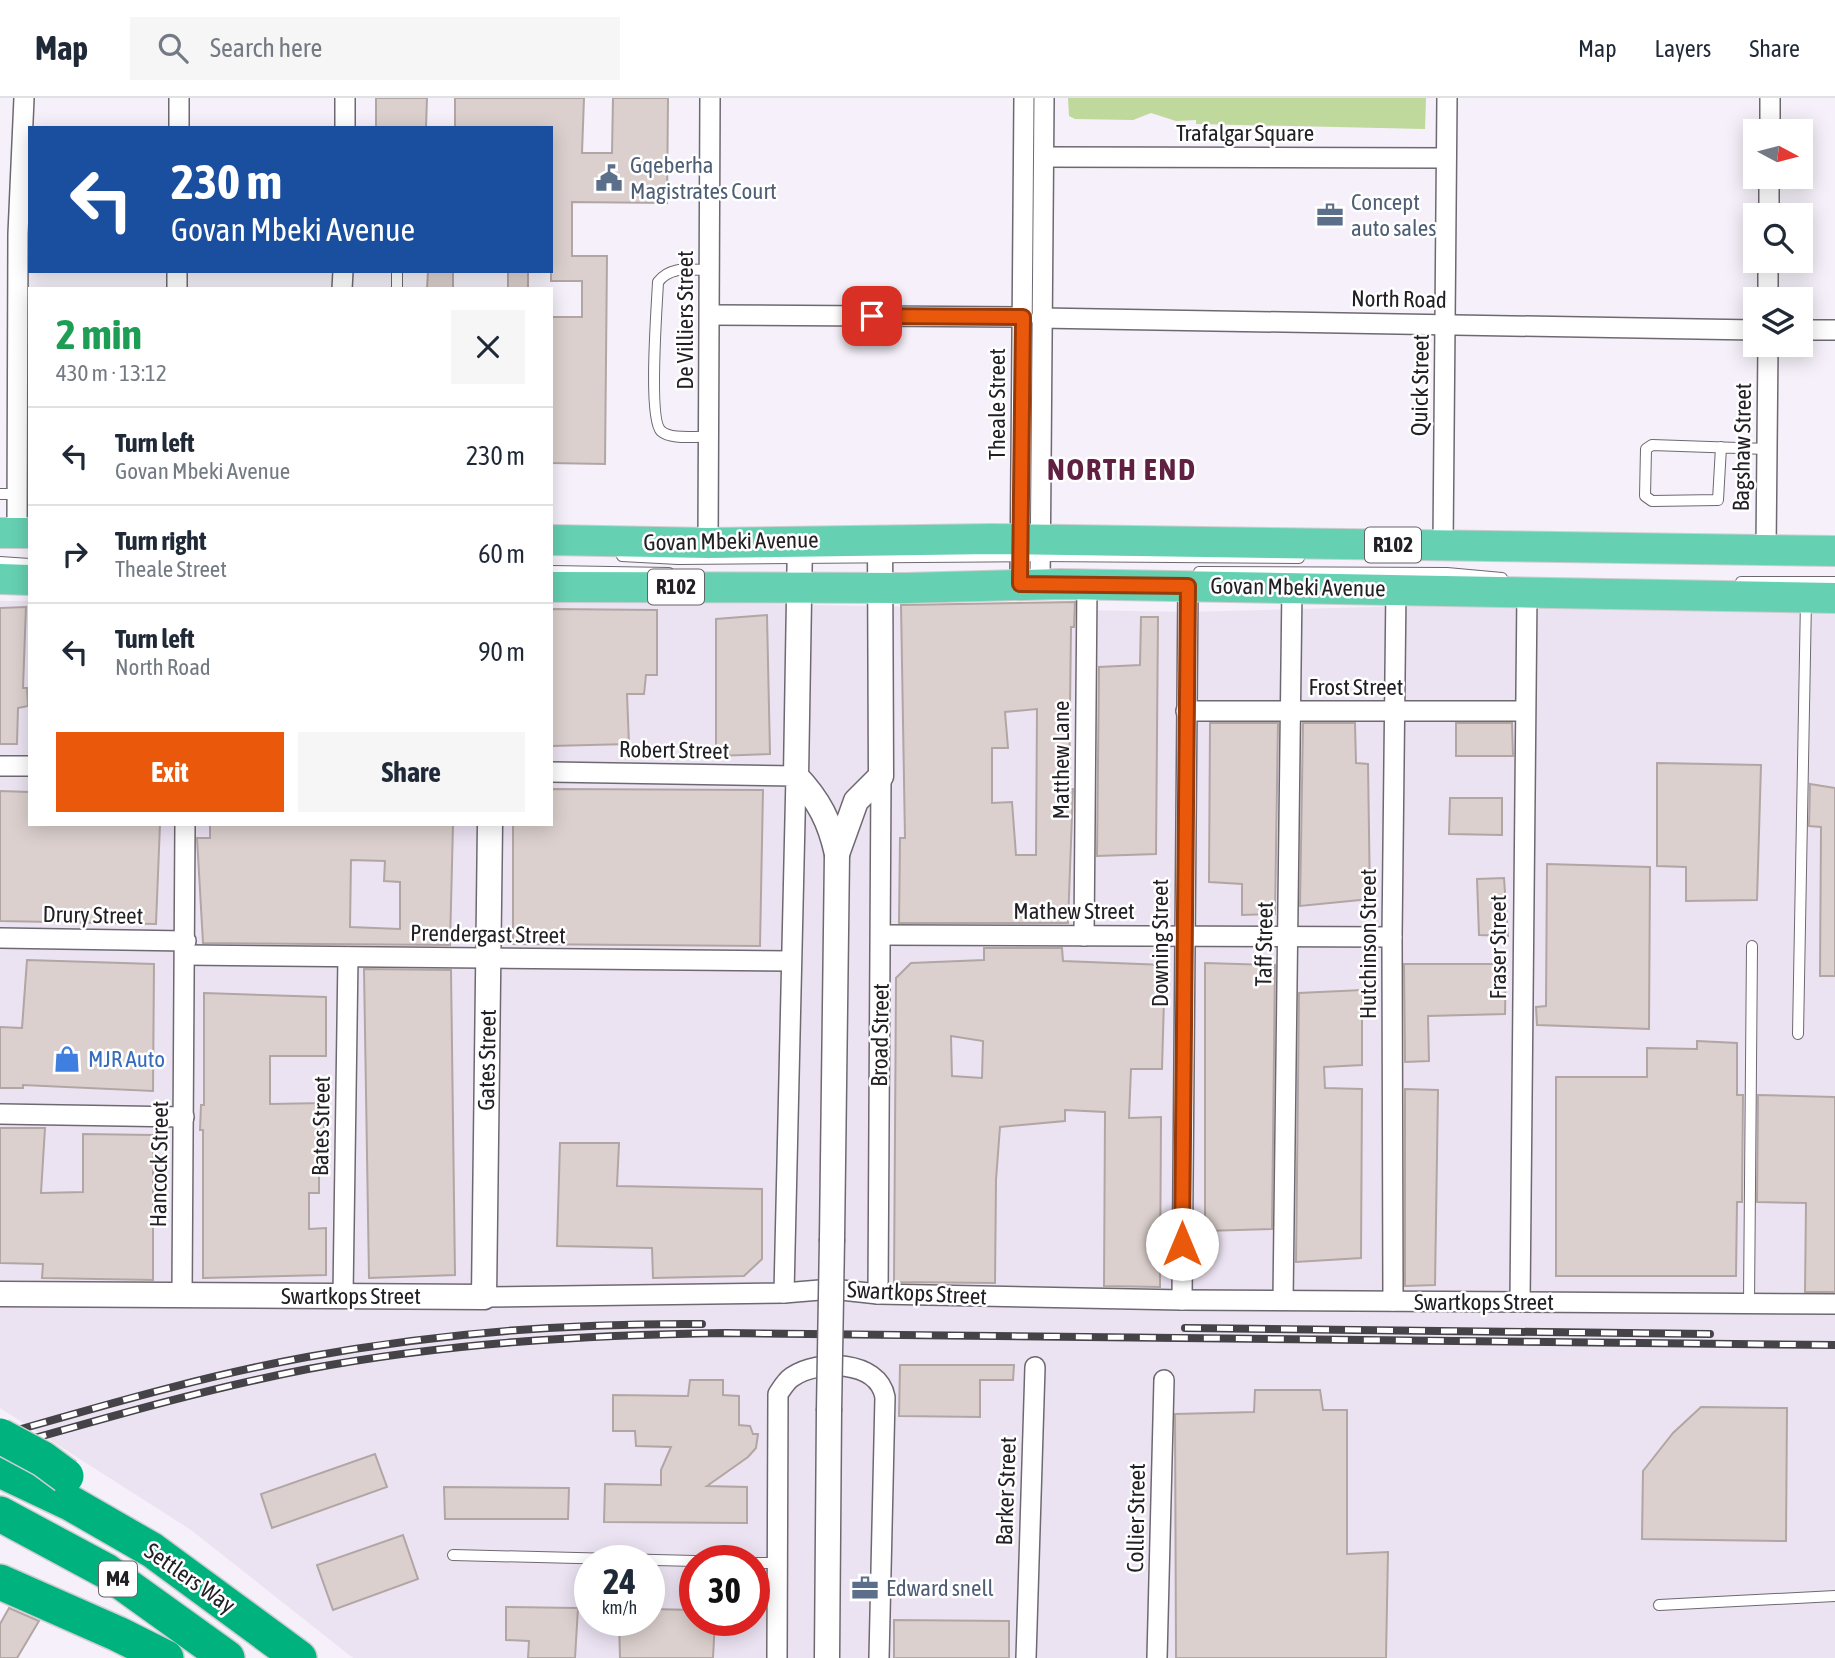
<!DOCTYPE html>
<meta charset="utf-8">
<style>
:root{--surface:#fff;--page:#f6f6f7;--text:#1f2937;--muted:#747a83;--line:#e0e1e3;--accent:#ea580c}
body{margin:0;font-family:"Asap Condensed",sans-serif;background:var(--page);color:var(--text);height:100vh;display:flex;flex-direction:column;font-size:26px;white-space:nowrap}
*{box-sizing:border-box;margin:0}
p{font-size:23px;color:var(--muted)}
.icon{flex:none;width:38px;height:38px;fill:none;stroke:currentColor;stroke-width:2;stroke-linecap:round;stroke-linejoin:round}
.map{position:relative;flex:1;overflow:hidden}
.details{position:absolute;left:28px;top:189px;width:525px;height:539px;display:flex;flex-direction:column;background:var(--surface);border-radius:0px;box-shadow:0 4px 18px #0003}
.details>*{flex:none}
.top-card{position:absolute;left:28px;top:28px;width:525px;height:147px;border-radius:0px;box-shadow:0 4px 18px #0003;background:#1a4fa0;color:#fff;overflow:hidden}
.needle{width:46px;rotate:97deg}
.controls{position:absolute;left:1743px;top:21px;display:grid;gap:14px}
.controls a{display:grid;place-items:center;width:70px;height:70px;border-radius:0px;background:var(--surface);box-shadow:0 4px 18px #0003;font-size:35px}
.speed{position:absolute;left:574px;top:1447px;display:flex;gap:14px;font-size:35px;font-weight:700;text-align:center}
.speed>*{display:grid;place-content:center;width:91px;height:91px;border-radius:50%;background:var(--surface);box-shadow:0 4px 18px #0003;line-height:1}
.speed small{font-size:18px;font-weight:400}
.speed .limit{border:10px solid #d22;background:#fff;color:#111}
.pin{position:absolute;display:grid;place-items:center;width:60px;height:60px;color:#fff;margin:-30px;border-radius:14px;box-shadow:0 4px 10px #0006}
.me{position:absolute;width:77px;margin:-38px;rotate:0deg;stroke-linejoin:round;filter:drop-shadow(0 0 5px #0008)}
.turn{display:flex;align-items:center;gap:24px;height:147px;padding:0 28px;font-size:32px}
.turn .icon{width:91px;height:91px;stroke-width:2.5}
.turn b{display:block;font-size:49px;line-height:60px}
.round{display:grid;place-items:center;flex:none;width:74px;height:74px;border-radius:0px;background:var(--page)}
.summary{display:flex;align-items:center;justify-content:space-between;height:119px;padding:0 28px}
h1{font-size:42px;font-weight:700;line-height:52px;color:#1e9e55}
.action{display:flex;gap:14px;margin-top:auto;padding:14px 28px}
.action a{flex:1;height:80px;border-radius:0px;background:var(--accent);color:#fff;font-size:28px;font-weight:700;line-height:80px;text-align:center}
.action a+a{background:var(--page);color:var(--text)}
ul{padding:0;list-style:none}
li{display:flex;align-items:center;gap:21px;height:98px;padding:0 28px;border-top:2px solid var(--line)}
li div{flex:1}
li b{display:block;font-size:26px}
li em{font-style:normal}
header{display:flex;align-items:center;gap:42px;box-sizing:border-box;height:98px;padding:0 35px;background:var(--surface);border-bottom:2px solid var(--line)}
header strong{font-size:33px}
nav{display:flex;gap:38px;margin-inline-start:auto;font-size:24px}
.search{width:490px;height:63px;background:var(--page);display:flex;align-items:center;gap:18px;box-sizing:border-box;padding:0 24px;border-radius:0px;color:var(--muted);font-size:26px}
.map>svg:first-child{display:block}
.built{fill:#ece3f2;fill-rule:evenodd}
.green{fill:#bfd89b}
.building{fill:#dbd0cd;stroke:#b1a6a4;stroke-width:2;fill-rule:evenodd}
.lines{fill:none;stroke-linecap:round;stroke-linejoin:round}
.service-casing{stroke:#6e6971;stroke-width:12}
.minor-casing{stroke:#6e6971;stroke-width:22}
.tertiary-casing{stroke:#6e6971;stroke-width:27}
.primary-casing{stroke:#cececf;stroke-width:32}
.motorway-casing{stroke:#cececf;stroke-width:38}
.service{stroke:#fff;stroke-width:10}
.minor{stroke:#fff;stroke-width:19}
.tertiary{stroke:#fff;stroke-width:24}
.primary{stroke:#66d1b2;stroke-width:30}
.motorway{stroke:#00b37e;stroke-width:35}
.rail-casing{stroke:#454348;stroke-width:8}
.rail{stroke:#fff;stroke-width:5;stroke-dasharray:16;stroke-linecap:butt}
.tertiary-bridge-casing{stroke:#6e6971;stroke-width:27;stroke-linecap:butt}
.motorway-bridge-casing{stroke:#cececf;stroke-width:38;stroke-linecap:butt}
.tertiary-bridge{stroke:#fff;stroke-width:24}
.motorway-bridge{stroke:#00b37e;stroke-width:35}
.route-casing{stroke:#983908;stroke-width:18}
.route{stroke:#ea580c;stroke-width:12}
.labels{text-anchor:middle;stroke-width:5;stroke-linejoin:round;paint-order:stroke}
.shield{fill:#fff;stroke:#646366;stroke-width:2}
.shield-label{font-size:21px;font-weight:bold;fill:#222024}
.street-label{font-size:23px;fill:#222024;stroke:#fff}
.service-label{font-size:23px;fill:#4e5e75;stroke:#fff;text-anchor:start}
.shop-label{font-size:23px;fill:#366cbe;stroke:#fff;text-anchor:start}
.district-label{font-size:30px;font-weight:bold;letter-spacing:2px;fill:#602041;stroke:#fff}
</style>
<header>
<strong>Map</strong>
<div class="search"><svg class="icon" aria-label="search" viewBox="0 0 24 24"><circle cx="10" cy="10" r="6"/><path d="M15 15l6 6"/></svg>Search here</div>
<nav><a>Map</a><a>Layers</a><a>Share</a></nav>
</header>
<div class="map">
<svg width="1835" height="1560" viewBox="0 0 1835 1560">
<rect width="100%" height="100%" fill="#f5f0f9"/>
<!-- built -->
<path class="built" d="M551,502l636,12 337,-9 311,7v1048h-1482l-162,-128 -191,-122v-807h30v223h521zM590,1463h59v59h-59zM695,1463h59v59h-59z"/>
<!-- green -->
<polygon class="green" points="1068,0 1426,0 1425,31 1196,26 1196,22 1176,23 1151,15 1133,22 1075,21 1069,18"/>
<!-- building -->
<g class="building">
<polygon points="376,0 427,0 426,30 376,30"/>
<polygon points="455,0 584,0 582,55 612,55 613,0 668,0 667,105 572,104 572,158 607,158 605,366 551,365 551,219 582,219 582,183 551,183 551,30 455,30"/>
<polygon points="428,173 453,173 453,191 427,191"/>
<rect x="508" y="173" width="20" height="18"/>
<path d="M1075,504l-1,25h-3l-2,162h4l-5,134h-169l1,-85h5l-4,-233zM1037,611l-1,146h-20l-4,-53 -20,1v-55h16l-3,-36z"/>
<polygon points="26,509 23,590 27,590 28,608 18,610 17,646 0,646 0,510"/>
<polygon points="551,511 657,512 657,577 646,577 644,596 627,596 629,646 551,648"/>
<polygon points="767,517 770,656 716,658 716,521"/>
<polygon points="1141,519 1158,519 1156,756 1097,758 1099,569 1140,567"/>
<polygon points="1210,625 1278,625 1275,816 1242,817 1242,786 1209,784"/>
<polygon points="1303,625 1355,625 1356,665 1368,666 1370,801 1300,808"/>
<polygon points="1456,625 1512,625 1513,658 1456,658"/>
<polygon points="1657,665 1761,667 1757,802 1686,803 1686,769 1657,768"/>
<polygon points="1810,686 1835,690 1835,878 1820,878 1821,729 1809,728"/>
<polygon points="551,691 763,692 760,848 513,846 513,726 551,726"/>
<polygon points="0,693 30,694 30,726 160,726 156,826 0,823"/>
<polygon points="1450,700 1502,700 1502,737 1449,736"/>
<path d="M210,726h243l-3,121 -247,-2 -6,-105h13zM351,762l34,1 -1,20 16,1v47l-50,-2z"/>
<polygon points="1547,766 1650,769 1649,931 1537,927 1536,909 1546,908"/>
<polygon points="1504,780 1508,838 1479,837 1477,781"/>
<path d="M984,850h78l1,13 102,4 -3,104h-31l-2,49 32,-1 -1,170 -56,-1 1,-174 -40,-2v11l-65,6 -4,53 -1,103 -101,-1 2,-304 15,-15 73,-3zM951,938l32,5 -1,37 -30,-2z"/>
<polygon points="27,862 154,866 153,993 23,987 23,990 0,990 0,929 22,930"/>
<polygon points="1205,865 1275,867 1272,1131 1205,1133"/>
<polygon points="1404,866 1506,866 1505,916 1428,918 1429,963 1405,964"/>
<polygon points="364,871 451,872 455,1177 369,1180"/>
<polygon points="1362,892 1362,967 1324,969 1325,990 1362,991 1361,1160 1296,1164 1299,895"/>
<polygon points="204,895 326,899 326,958 270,958 270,1006 325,1005 324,1033 319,1033 319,1095 309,1095 309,1131 326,1130 326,1177 203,1180 203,1032 200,1032 201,1007 204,1007"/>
<polygon points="1697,943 1737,945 1737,997 1743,997 1742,1104 1737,1104 1736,1178 1556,1178 1556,979 1647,979 1647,950 1697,951"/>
<polygon points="1405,991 1438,992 1435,1187 1405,1188"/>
<polygon points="1758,997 1835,999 1835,1194 1805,1194 1806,1105 1757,1104"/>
<polygon points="0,1030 45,1030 41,1095 83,1094 83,1036 153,1037 153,1182 42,1180 43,1166 0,1165"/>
<polygon points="560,1045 619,1045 617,1088 762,1091 762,1161 744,1178 653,1180 652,1150 557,1148"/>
<polygon points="900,1267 1014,1267 1013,1282 980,1282 980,1319 899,1318"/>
<polygon points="690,1282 723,1282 723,1297 739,1298 739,1327 750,1328 753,1336 758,1336 756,1350 748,1359 707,1388 747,1389 747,1425 604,1424 605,1386 661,1387 661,1372 671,1349 636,1348 635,1333 613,1333 613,1297 688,1298"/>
<polygon points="1255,1292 1320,1292 1323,1312 1347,1312 1347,1456 1388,1454 1386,1560 1176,1560 1175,1316 1254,1314"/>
<polygon points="1701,1309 1787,1310 1786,1443 1642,1441 1643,1373 1673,1335"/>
<polygon points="375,1356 387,1389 272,1430 261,1396"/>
<polygon points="444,1389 569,1390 568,1421 445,1421"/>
<polygon points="403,1437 418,1481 333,1512 317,1467"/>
<polygon points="506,1509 578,1510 575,1560 528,1560 529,1543 506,1542"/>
<polygon points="9,1510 39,1523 17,1560 0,1560 0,1526"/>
<polygon points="649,1511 695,1512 695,1522 715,1522 713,1560 620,1560 619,1522 649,1522"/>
<polygon points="894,1522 1009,1523 1009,1560 894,1560"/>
</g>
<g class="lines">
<defs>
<g id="service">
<polyline points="397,191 397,173"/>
<path d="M708,339c-13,-1 -37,3 -47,-6 -13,-12 -4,-126 -3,-149 13,-17 33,-12 52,-12"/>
<polyline points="1721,349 1718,402 1652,403 1645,398 1646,351 1652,347 1767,351"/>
<polyline points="0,396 16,396"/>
<polyline points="622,458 678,461 1040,458 1299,460"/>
<polyline points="0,464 30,466"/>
<polyline points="551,473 669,475"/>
<polyline points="1199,474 1447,475 1502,480"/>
<polyline points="1741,484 1835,484"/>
<polyline points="1798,936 1806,502"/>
<polyline points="1749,1205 1752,848"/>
<polyline points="453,1457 695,1463"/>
<polyline points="754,1465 778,1465"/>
<polyline points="1659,1507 1835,1498"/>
</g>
<g id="minor">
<polyline points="179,30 179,0"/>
<polyline points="345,30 345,0"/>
<polyline points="1770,33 1770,0"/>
<polyline points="1044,59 1446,60"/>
<polyline points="1769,117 1769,79"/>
<polyline points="177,191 177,173"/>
<polyline points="342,191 343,173"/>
<polyline points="1768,201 1768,163"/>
<polyline points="710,217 1022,219"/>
<polyline points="1041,220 1755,232"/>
<polyline points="1801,232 1835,232"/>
<polyline points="17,435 18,136 24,0"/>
<polyline points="708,445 710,0"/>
<polyline points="1443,448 1447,0"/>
<polyline points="1766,452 1768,247"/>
<polyline points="1020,486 1024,0"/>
<polyline points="1040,486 1044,0"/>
<polyline points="1186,613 1525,613"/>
<polyline points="0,668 30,668"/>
<polyline points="551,674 796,678 784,1195"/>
<polyline points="881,837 1392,839"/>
<polyline points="1084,838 1087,486"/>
<polyline points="0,840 186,843"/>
<polyline points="186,857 790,863"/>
<polyline points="0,1016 184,1019"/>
<polyline points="878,1196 881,678"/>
<polyline points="182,1197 185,726"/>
<polyline points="343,1197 348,859"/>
<polyline points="484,1199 784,1195 832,1191 878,1196 1182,1202 1835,1206"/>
<polyline points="1182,1202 1188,488"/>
<polyline points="1283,1202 1292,489"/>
<polyline points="1393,1203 1392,839 1396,490"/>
<polyline points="1520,1204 1527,494"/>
<path d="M777,1560l1,-264c4,-6 8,-13 14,-17 26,-18 86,-17 93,20l-6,261"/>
<polyline points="1026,1560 1035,1269"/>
<polyline points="1157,1560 1164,1282"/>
</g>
<g id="tertiary">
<path d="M800,442l-4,236c23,24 34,46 41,78l-5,385"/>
<polyline points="837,756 856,703 881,678 880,441"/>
<polyline points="0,1196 484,1199 490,726"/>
<polyline points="827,1560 829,1313"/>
</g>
<g id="primary">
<polyline points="0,435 30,435"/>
<polyline points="551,442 708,445 992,441 1835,453"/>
<polyline points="0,481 30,482"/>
<polyline points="551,489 906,490 1060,486 1835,500"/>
</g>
<g id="motorway">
<polyline points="0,1372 72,1406 152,1452 299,1560"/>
<polyline points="0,1416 106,1473 227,1560"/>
<polyline points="0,1484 118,1536 166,1560"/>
</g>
</defs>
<!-- service casing -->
<use href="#service" class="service-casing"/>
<!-- minor casing -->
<use href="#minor" class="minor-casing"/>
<!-- tertiary casing -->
<use href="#tertiary" class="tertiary-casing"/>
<!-- primary casing -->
<use href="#primary" class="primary-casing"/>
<!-- motorway casing -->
<use href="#motorway" class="motorway-casing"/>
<!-- service -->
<use href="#service" class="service"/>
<!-- minor -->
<use href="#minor" class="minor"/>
<!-- tertiary -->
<use href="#tertiary" class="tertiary"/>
<!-- primary -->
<use href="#primary" class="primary"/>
<!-- motorway -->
<use href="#motorway" class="motorway"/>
<defs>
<g id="rail">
<polyline points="1185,1230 1710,1236"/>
<path d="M0,1337c102,-29 203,-59 307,-78 131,-24 262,-34 395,-33"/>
<path d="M0,1350c102,-29 204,-59 308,-79 138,-26 277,-34 417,-36l1110,12"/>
</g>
</defs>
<!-- rail casing -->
<use href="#rail" class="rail-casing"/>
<!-- rail -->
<use href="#rail" class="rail"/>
<defs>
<polyline id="tertiary-bridge" points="829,1313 832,1141"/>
<polyline id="motorway-bridge" points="0,1338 43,1361 66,1378"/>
</defs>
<!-- tertiary-bridge casing -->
<use href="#tertiary-bridge" class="tertiary-bridge-casing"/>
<!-- motorway-bridge casing -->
<use href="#motorway-bridge" class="motorway-bridge-casing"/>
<!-- tertiary-bridge -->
<use href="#tertiary-bridge" class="tertiary-bridge"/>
<!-- motorway-bridge -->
<use href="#motorway-bridge" class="motorway-bridge"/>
</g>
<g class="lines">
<defs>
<polyline id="route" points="872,218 1023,219 1020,486 1188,488 1182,1146"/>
</defs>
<!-- route casing -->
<use href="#route" class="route-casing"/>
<!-- route -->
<use href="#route" class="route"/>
</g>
<!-- icons -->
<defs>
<symbol id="civic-bare" viewBox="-9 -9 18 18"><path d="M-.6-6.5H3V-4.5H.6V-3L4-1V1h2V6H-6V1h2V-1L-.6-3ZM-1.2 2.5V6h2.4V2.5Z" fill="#5c6f8a" stroke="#fff" stroke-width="2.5" paint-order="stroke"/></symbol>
<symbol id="office-bare" viewBox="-9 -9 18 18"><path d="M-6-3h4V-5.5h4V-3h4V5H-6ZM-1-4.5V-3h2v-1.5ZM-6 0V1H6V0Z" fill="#5c6f8a" stroke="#fff" stroke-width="2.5" paint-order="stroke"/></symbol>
<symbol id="shop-bare" viewBox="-9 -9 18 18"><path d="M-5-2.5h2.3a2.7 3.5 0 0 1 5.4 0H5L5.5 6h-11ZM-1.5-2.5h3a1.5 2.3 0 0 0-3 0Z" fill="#3f7fe0" stroke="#fff" stroke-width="2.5" paint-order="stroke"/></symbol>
</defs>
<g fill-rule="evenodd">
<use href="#civic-bare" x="590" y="61" width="38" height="38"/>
<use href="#office-bare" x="1311" y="98" width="38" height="38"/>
<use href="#shop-bare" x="48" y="942" width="38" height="38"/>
<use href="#office-bare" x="846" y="1471" width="38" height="38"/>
</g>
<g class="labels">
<!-- shield labels -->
<g class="shield">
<rect x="1365" y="429.5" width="56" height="35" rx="5"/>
<rect x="648" y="471.5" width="56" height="35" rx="5"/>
<rect x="99" y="1463.5" width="38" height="35" rx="5"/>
</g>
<g class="shield-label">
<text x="1393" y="454">R102</text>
<text x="676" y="496">R102</text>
<text x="118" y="1488">M4</text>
</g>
<!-- street labels -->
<g class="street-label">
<text x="1245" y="43">Trafalgar Square</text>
<text transform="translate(1399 201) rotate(1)" y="8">North Road</text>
<text transform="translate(685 222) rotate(-90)" y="8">De Villiers Street</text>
<text transform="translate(1420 287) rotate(-89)" y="8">Quick Street</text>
<text transform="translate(997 306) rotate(-90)" y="8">Theale Street</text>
<text transform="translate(1742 349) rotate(-89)" y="8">Bagshaw Street</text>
<text transform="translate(731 443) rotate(-1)" y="8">Govan Mbeki Avenue</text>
<text transform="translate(1298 489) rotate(1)" y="8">Govan Mbeki Avenue</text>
<text x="1356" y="597">Frost Street</text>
<text transform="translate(674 652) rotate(1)" y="8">Robert Street</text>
<text transform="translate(1061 662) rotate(-90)" y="8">Matthew Lane</text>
<text x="1074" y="821">Mathew Street</text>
<text transform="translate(93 817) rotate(1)" y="8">Drury Street</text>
<text transform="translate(488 836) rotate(1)" y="8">Prendergast Street</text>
<text transform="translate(1160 845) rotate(-90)" y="8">Downing Street</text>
<text transform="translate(1264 846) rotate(-89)" y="8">Taff Street</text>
<text transform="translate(1368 846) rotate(-90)" y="8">Hutchinson Street</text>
<text transform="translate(1498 849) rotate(-90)" y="8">Fraser Street</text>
<text transform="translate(880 937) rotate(-89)" y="8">Broad Street</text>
<text transform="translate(487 962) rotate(-89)" y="8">Gates Street</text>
<text transform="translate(321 1028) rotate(-89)" y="8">Bates Street</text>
<text transform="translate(159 1066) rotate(-89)" y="8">Hancock Street</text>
<text transform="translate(917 1195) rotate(3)" y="8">Swartkops Street</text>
<text x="351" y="1206">Swartkops Street</text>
<text x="1484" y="1212">Swartkops Street</text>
<text transform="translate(1006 1393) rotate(-88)" y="8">Barker Street</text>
<text transform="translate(1136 1420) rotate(-89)" y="8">Collier Street</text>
<text transform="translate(190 1480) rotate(35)" y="8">Settlers Way</text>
</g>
<!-- service labels -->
<g class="service-label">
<text x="630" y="75">Gqeberha<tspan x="630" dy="26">Magistrates Court</tspan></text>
<text x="1351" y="112">Concept<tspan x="1351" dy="26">auto sales</tspan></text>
<text x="886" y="1498">Edward snell</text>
</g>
<!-- shop labels -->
<g class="shop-label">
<text x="88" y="969">MJR Auto</text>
</g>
<!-- district labels -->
<g class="district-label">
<text x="1122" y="382">NORTH END</text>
</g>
</g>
</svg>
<div class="controls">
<a><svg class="needle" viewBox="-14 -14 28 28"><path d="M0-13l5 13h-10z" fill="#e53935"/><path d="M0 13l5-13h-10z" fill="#747a83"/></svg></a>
<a><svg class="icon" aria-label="search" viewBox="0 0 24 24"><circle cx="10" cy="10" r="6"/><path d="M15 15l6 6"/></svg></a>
<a><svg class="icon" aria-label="layers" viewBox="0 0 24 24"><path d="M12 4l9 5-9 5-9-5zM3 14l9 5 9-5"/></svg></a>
</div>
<div class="speed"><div>24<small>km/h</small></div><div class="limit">30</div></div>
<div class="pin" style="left:872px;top:218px;background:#d93025"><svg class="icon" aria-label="arrive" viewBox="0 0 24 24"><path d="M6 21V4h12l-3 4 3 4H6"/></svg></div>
<svg class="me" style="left:1182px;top:1146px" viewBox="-20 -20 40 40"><circle r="19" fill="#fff"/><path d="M0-13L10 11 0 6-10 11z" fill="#ea580c"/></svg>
<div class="top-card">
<div class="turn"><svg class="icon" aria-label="left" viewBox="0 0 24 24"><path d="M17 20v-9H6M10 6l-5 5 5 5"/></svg><div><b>230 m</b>Govan Mbeki Avenue</div></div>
</div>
<section class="details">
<div class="summary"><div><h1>2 min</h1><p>430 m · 13:12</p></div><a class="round"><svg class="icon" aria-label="close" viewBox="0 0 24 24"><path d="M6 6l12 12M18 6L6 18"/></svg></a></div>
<ul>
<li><svg class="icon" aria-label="left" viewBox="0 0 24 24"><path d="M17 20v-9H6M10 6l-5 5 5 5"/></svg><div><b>Turn left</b><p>Govan Mbeki Avenue</p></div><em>230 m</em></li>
<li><svg class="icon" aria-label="right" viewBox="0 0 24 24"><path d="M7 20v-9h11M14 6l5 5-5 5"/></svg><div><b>Turn right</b><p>Theale Street</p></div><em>60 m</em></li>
<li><svg class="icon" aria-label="left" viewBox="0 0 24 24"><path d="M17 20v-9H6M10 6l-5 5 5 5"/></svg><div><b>Turn left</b><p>North Road</p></div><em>90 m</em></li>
</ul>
<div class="action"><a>Exit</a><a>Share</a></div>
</section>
</div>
